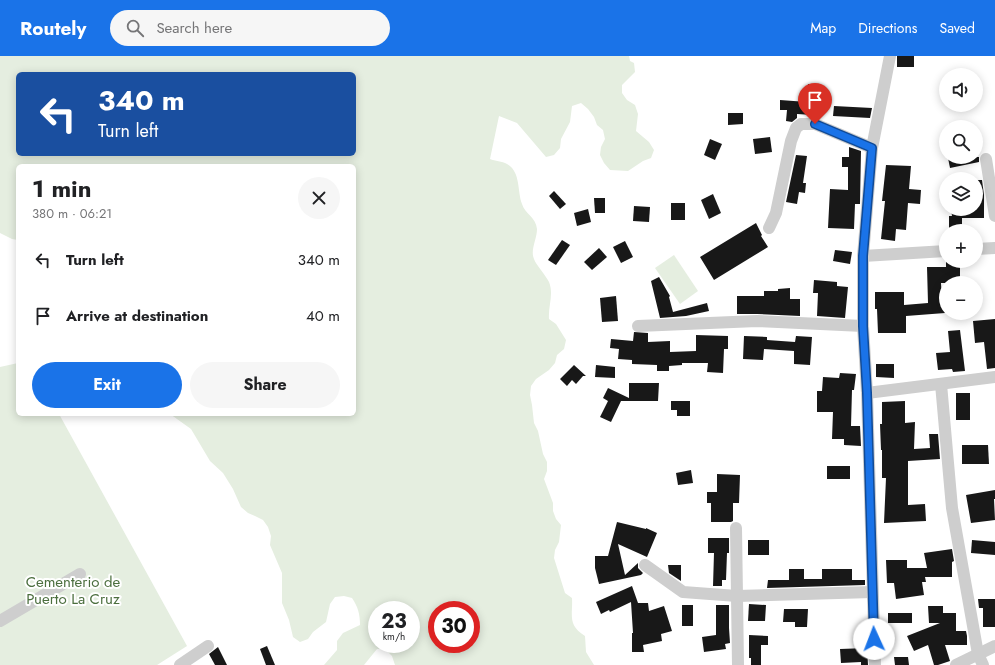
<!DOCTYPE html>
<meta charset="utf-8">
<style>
:root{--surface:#fff;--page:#f6f6f6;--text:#202124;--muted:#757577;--accent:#1a73e8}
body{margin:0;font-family:Jost,sans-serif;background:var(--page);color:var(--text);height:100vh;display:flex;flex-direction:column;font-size:15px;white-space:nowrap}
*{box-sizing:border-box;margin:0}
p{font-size:13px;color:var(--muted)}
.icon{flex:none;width:22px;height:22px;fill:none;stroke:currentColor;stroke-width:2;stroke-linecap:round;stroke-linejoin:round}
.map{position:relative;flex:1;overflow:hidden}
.panel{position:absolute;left:16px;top:108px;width:340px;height:252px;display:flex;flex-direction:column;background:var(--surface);border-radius:6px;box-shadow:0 2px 10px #0003}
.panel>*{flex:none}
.top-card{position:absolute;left:16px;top:16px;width:340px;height:84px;border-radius:6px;box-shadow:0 2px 10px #0003;background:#1a4fa0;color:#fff;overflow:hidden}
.tools{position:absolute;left:939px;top:12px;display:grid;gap:8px}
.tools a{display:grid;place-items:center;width:44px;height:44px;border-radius:50%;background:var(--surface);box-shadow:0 2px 10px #0003;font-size:20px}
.speed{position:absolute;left:368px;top:545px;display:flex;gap:8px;font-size:20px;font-weight:700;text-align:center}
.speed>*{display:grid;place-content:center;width:52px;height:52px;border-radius:50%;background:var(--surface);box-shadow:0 2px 10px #0003;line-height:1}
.speed small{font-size:10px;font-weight:400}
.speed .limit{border:6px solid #d22;background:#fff;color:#111}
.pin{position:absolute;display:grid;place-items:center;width:34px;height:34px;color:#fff;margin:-41px -17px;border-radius:50% 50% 50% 0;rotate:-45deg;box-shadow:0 0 4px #0007}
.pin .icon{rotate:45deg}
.me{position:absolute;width:44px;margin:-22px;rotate:358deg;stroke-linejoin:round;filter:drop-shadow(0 0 3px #0008)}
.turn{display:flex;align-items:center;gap:14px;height:84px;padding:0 16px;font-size:18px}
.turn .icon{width:52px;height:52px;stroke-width:2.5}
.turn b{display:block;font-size:28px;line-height:34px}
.round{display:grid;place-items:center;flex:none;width:42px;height:42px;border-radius:21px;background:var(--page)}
.summary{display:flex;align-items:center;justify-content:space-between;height:68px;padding:0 16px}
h1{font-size:24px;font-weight:700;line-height:30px}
.action{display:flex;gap:8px;margin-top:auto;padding:8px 16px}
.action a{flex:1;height:46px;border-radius:24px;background:var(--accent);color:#fff;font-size:16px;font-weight:700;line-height:46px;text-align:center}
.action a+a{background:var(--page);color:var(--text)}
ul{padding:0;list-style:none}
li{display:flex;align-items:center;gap:12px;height:56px;padding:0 16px}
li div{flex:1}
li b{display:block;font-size:15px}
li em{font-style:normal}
header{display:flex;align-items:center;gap:24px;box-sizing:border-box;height:56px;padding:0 20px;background:var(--accent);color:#fff}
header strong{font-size:19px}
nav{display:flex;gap:22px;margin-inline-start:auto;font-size:14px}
.search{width:280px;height:36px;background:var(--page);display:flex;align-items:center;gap:10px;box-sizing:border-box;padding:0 14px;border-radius:22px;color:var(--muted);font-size:15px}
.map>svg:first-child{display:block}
.green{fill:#e5eee0;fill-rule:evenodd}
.building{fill:#181818}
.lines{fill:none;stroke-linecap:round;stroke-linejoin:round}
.minor{stroke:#cecece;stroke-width:12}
.route-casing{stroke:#114b97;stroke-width:10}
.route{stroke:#1a73e8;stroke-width:7}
.labels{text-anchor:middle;stroke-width:4;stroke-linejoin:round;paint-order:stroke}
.park-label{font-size:15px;fill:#4b6e3e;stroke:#fff}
</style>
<header>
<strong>Routely</strong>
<div class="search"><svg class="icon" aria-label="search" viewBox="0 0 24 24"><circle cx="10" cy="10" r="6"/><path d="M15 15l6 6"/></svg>Search here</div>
<nav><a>Map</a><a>Directions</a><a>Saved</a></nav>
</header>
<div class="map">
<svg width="995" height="609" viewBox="0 0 995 609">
<rect width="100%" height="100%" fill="#fff"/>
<!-- green -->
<g class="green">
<path d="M0,0h629l1,5 4,2 1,9 -13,13v8l5,7 8,5 3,9 -2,17 13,11 5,8 -3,8 -8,3 -15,10 -18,-1 -6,-7 -4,-8 1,-8 4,-8 -2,-9 -6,-5 -3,-8 -6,-8 -7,-6 -9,3 -2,16 -9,17 -1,9 -6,7 -8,2 -29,-34 -18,-7 -9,43c5,2 12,2 17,5 14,8 10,27 15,40 3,10 14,13 15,25 0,10 -7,21 -3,30 2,6 11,15 15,23 5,12 -1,24 0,37l7,5 10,16 -2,9 -7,6 -2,8 -6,7 -13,9 -5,7 -1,9 2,10 2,18 4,8 5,23 4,8v9l-3,8 9,24v8l3,8 5,6 -2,17 -4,8 -1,8 11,35 7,5c1,17 -5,27 13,38l1,16 8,13h-199l-3,-9 -7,-7h-8l-13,16h-40l13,-15v-9l6,-8 17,-8c0,-11 -2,-18 -8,-27l-8,-2 -9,1 -5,7 -4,18 -13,10 -5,7 -8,3 -7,-5 -4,-17 -7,-17v-30l-12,-28 1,-9 -3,-9 -5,-7 -8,-4 -7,-3 -7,-6 -8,-18 -10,-16 -13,-12 -19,-32 -21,-15h184v-248h-336v74l-6,-1 -12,-6zM18,18h336v80h-336zM377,554h34v34h-34zM437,554h34v34h-34z"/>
<polygon points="674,199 698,235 680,248 655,212"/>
<polygon points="18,307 18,358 59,358 187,590 157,609 0,609 0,311"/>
</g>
<!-- building -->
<g class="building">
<rect x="897" y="0" width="17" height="11"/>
<polygon points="808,28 820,29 819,54 813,54 813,59 797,58 797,62 792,66 786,65 787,54 780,54 780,44 807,46"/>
<polygon points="834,50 872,52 870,62 833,60"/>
<polygon points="728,57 743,57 743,68 728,69"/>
<polygon points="770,81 772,96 755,98 753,83"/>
<polygon points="710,83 722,88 715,104 704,99"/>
<polygon points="849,91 861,95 860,148 855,148 854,173 828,172 830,133 848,134 848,111 842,111 842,101 849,101"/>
<polygon points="796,99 807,100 803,127 806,127 805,137 799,136 797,148 786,146"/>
<polygon points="955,101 979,101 979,106 950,112 948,102"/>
<polygon points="886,109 911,110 909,133 921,134 920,148 908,147 906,174 896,173 895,185 881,183 885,145 882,145"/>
<polygon points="976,124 982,124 984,139 984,162 962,162 962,175 949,175 949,160 952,160 951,153 976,153"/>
<polygon points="554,135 566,148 560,153 549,140"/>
<polygon points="713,138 721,157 709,163 701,144"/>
<polygon points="594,142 605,142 605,157 595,157"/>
<rect x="671" y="147" width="14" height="17"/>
<polygon points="634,150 650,151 649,166 633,165"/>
<polygon points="588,153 591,166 577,170 574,157"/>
<polygon points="756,167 762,179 761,180 768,191 714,224 700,201"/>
<polygon points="562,184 570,189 556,209 548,204"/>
<polygon points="625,185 633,201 621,207 613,191"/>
<polygon points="599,192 607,201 592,214 584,206"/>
<polygon points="835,194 852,196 850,208 833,205"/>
<polygon points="946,205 960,205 960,227 941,227 942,246 944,246 945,257 906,260 906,277 878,277 877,253 875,253 875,236 904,236 904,249 928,247 927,211 946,211"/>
<polygon points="659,221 670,240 669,241 673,256 707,247 709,255 686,260 660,262 651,225"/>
<polygon points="814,224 837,226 837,230 848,231 845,262 817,260 818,237 813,237"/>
<polygon points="790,232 790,243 800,243 800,260 757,258 737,258 737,240 764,240 764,235 778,235 778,233"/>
<polygon points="616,240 618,265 602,266 600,242"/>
<polygon points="995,263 995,312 987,313 984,286 975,287 973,265"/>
<polygon points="960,274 965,315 953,316 952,313 938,314 936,297 950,296 948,275"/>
<polygon points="634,276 648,277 648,286 670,285 670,296 696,295 696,279 728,280 728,293 724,293 723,317 707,316 708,307 682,307 682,309 669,310 669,315 657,315 657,309 632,308 632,304 618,303 619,293 610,292 611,283 633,285"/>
<polygon points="744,280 767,281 767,284 795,286 796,280 812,281 810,309 794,308 794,295 764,293 763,304 743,303"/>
<polygon points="876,308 894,308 894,322 876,321"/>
<polygon points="574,309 586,320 583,320 576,328 572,324 567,330 560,323"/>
<polygon points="596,309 615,311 615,322 595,321"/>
<polygon points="840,317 856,318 854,334 852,334 851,370 860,370 861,390 844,389 844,383 832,383 833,356 817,356 817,335 822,335 823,321 839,322"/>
<polygon points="629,327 659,327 658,345 621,345 611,366 600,361 608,345 603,342 608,332 629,342"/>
<rect x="956" y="337" width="14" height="27"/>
<polygon points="671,345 690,345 690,360 677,360 677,354 671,354"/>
<polygon points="905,345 905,367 915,366 914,393 930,392 929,378 938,378 940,403 908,405 908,449 925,448 926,465 884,467 886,422 882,422 882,394 881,394 880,368 882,368 882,346"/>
<polygon points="962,389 988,389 989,408 962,408"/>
<rect x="827" y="410" width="23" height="13"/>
<polygon points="691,414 693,427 678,429 676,417"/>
<polygon points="717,418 740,419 739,447 733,447 733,465 731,466 711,466 711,447 707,447 707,436 717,436"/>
<polygon points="995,434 995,443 994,443 995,464 971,467 966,439"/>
<polygon points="617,466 646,473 646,472 657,477 647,501 618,488 625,519 638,507 638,512 643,517 641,519 599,528 595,512 595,500 608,500"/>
<polygon points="708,482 729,482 729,497 727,497 726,524 722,524 722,530 713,530 714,497 708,497"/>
<rect x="748" y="484" width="21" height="15"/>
<polygon points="972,484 995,486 995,499 971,497"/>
<polygon points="952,493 954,505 952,506 952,521 925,521 926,526 922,526 924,539 896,543 894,527 887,527 886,504 907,504 907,512 927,512 924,497"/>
<polygon points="668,509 681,509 681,525 669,517"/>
<polygon points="789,513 804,513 804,523 822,523 822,513 852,513 852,524 865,524 865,529 767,532 768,524 789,524"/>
<polygon points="632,530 638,547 648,547 649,555 664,550 672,575 661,578 662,585 643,589 644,596 632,596 632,577 633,577 631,546 610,556 609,554 601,558 596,546"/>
<polygon points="978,543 995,543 995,571 983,571 983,552 979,552"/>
<polygon points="749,548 766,549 765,565 748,565"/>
<rect x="682" y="549" width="11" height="21"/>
<polygon points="716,549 729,549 729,572 730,587 725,588 726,593 704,596 702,581 716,579"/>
<polygon points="928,550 943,550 943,557 956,557 956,575 966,575 967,580 967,589 945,589 950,605 938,609 934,609 928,589 914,595 907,580 940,567 929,567"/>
<polygon points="784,553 808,553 807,571 795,571 795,566 783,566"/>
<rect x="888" y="557" width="24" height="10"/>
<polygon points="749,579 768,580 768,589 761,589 761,609 751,609 751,602 749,602"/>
<polygon points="267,590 275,609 266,609 260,593"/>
<polygon points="218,591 227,609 215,609 209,598"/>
<polygon points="867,592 868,609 861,609 861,606 841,607 840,593"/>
<polygon points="894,601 908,601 909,609 895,609"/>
</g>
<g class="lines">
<!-- minor -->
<g class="minor">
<polyline points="986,103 995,160"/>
<polyline points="769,172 776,157 791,85 796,72 801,68 815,68 872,92"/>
<polyline points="976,193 995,192"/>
<polyline points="863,200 946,195"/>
<polyline points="638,270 757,265 863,270"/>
<polyline points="941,328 952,452 978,598 983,609"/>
<polyline points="867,337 995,321"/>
<polyline points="736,472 738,609"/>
<polyline points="645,509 683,536 737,540 872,536"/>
<polyline points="0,565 80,518"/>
<polyline points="180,609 208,590"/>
<polyline points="875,609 867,337 863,270 863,200 872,92 890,0"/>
<polyline points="956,609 995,590"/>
</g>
</g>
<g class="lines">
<defs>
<polyline id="route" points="815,68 872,92 863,200 863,270 867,337 874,583"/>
</defs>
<!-- route casing -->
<use href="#route" class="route-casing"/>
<!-- route -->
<use href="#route" class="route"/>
</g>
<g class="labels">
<!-- park labels -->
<g class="park-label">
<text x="73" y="531">Cementerio de<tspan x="73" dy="17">Puerto La Cruz</tspan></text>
</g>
</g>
</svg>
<div class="tools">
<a><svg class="icon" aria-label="sound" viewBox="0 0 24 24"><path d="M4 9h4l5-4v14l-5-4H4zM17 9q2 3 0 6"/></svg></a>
<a><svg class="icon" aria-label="search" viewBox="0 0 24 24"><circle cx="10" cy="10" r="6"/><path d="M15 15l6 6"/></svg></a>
<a><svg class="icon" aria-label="layers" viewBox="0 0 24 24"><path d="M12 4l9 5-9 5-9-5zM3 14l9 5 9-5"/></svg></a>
<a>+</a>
<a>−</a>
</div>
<div class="speed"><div>23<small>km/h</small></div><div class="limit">30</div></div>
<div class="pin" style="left:815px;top:68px;background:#d93025"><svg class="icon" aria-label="arrive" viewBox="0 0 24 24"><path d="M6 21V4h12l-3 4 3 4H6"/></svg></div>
<svg class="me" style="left:874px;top:583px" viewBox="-20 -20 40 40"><circle r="19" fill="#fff"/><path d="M0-13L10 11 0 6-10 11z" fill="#1a73e8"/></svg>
<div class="top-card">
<div class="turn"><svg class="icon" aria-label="left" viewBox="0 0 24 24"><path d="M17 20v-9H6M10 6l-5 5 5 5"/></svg><div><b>340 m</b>Turn left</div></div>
</div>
<section class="panel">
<div class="summary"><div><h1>1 min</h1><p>380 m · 06:21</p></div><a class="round"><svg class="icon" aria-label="close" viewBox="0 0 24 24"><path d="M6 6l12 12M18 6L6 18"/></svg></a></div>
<ul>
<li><svg class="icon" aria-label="left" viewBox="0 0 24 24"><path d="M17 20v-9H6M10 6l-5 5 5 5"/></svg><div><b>Turn left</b></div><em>340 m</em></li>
<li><svg class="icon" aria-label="arrive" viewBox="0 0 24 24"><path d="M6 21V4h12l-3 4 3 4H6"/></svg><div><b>Arrive at destination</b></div><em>40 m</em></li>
</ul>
<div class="action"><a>Exit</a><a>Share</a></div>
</section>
</div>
